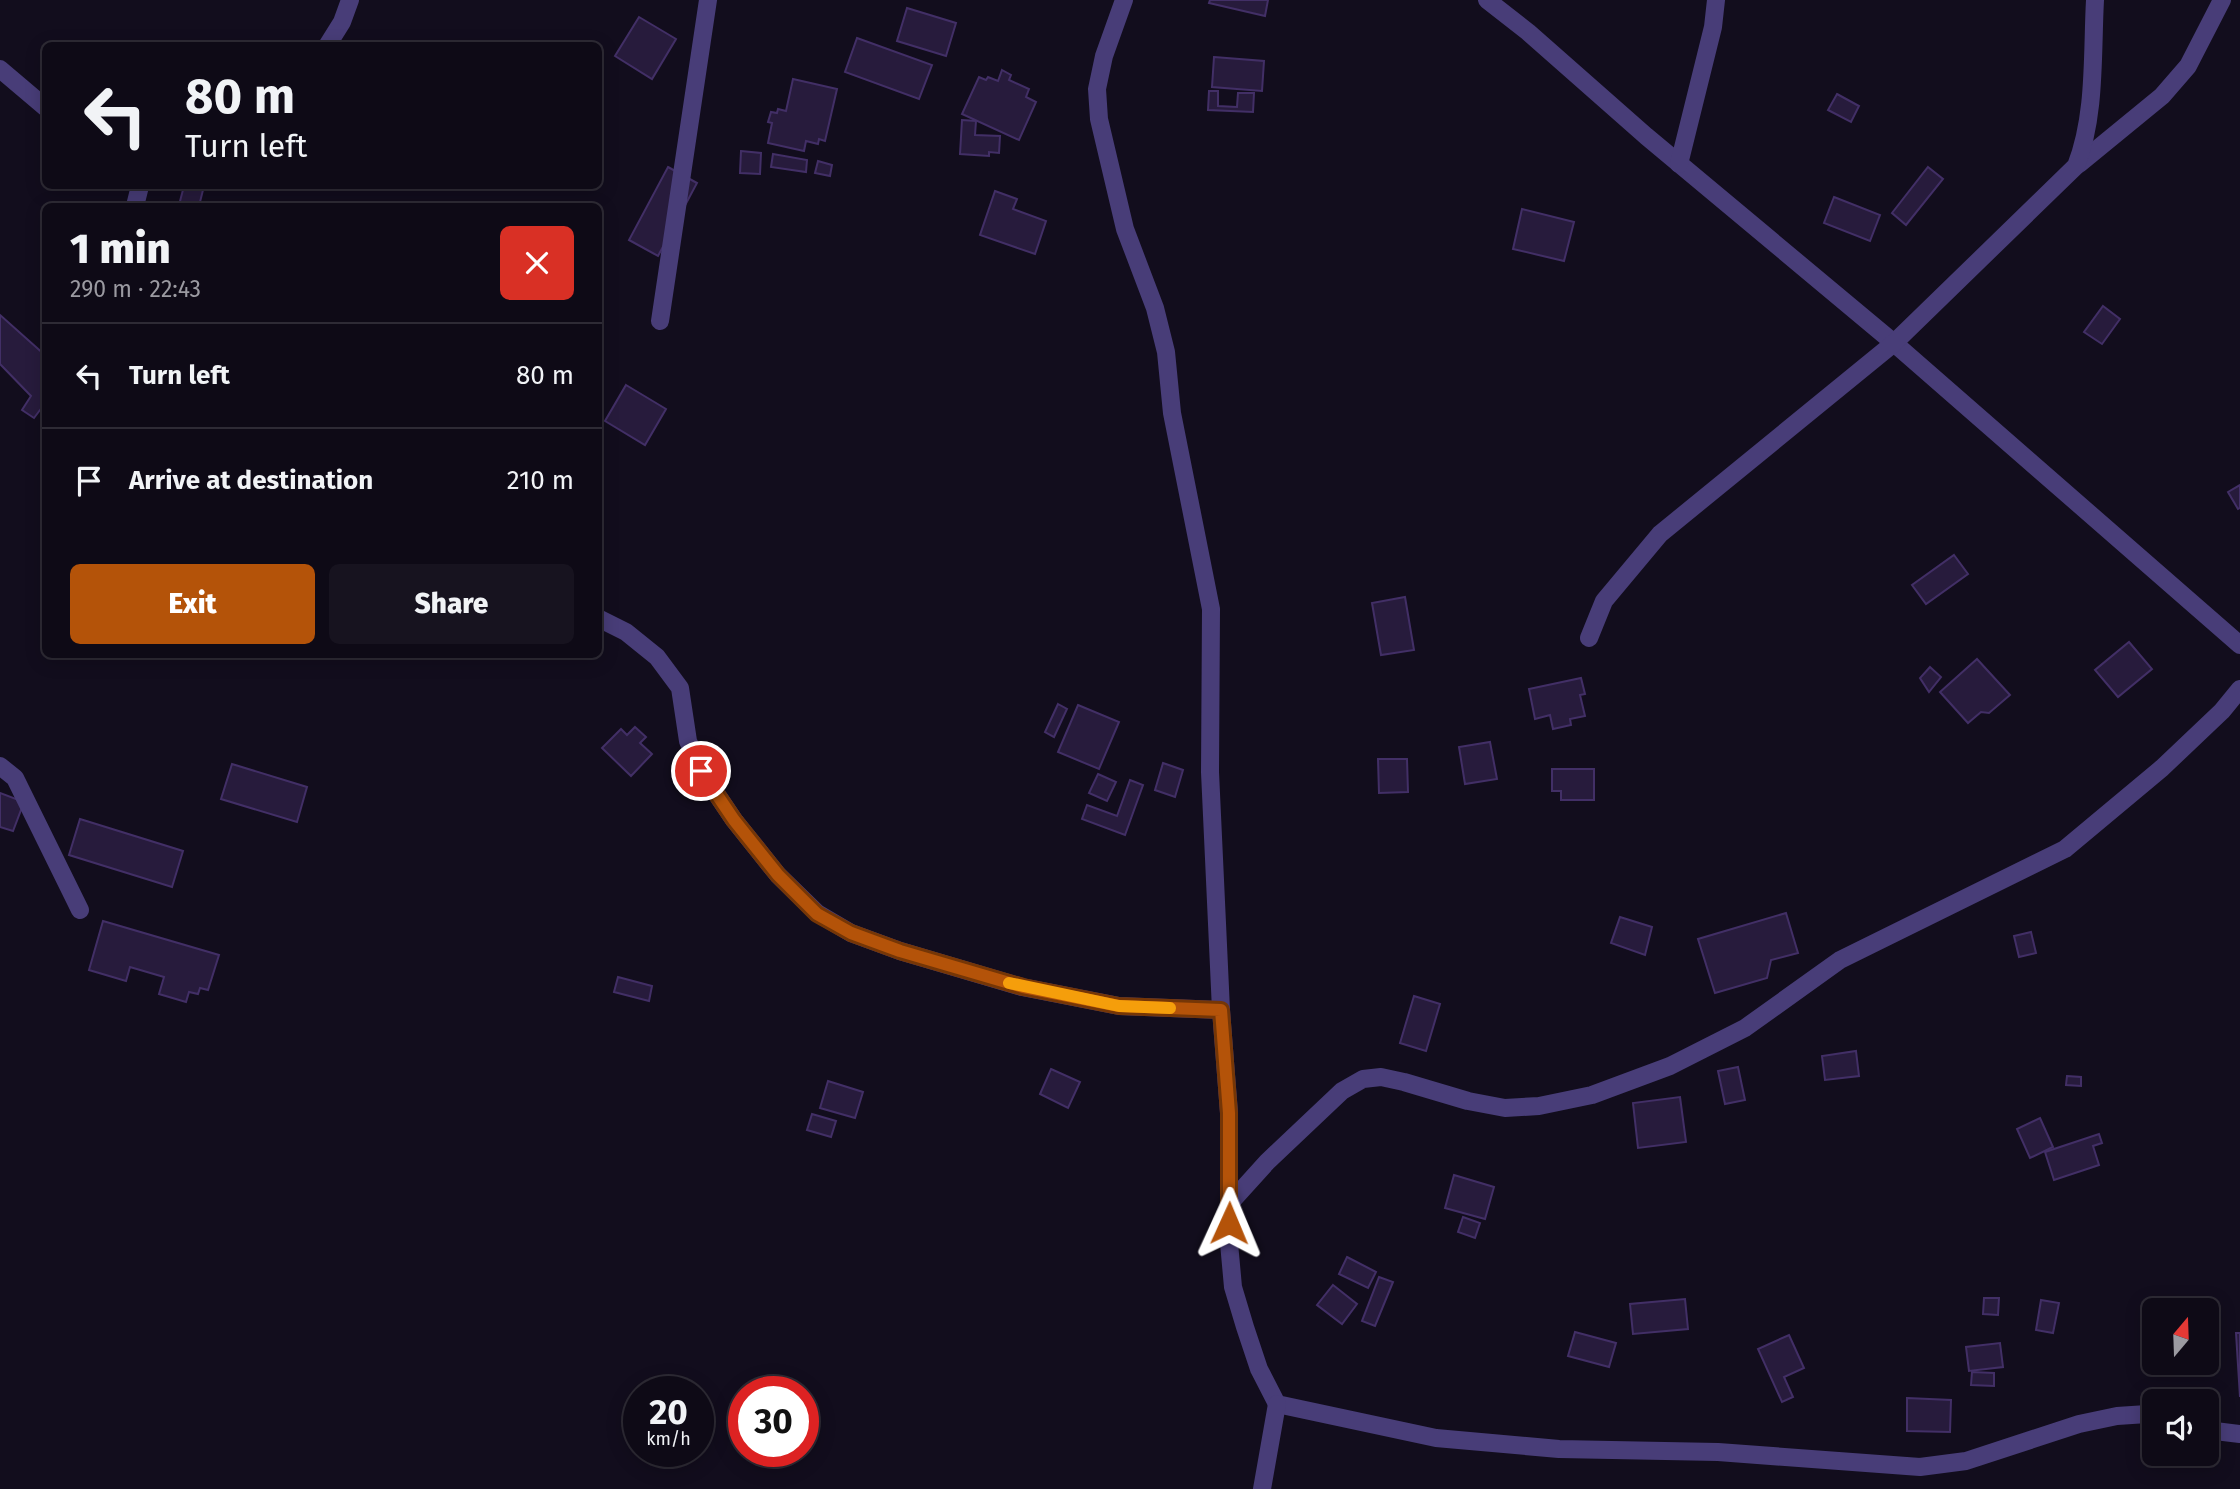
<!DOCTYPE html>
<meta charset="utf-8">
<style>
:root{--surface:#0e0a16;--page:#17131f;--text:#f1f3f6;--muted:#9b9aa1;--line:#2e2b35;--accent:#b45309}
body{margin:0;font-family:"Fira Sans",sans-serif;background:var(--page);color:var(--text);height:100vh;display:flex;flex-direction:column;font-size:26px;white-space:nowrap}
*{box-sizing:border-box;margin:0}
p{font-size:23px;color:var(--muted)}
.icon{flex:none;width:38px;height:38px;fill:none;stroke:currentColor;stroke-width:2;stroke-linecap:round;stroke-linejoin:round}
.map{position:relative;flex:1;overflow:hidden}
.details{position:absolute;left:42px;top:203px;width:560px;height:455px;display:flex;flex-direction:column;background:var(--surface);border-radius:10px;box-shadow:0 4px 18px #0003,0 0 0 2px var(--line)}
.details>*{flex:none}
.guide{position:absolute;left:42px;top:42px;width:560px;height:147px;border-radius:10px;box-shadow:0 4px 18px #0003,0 0 0 2px var(--line);background:#0e0a16;color:var(--text);overflow:hidden}
.needle{width:46px;rotate:19deg}
.controls{position:absolute;left:2142px;top:1298px;display:grid;gap:14px}
.controls a{display:grid;place-items:center;width:77px;height:77px;border-radius:10px;background:var(--surface);box-shadow:0 4px 18px #0003,0 0 0 2px var(--line);font-size:35px}
.speed{position:absolute;left:623px;top:1376px;display:flex;gap:14px;font-size:35px;font-weight:700;text-align:center}
.speed>*{display:grid;place-content:center;width:91px;height:91px;border-radius:50%;background:var(--surface);box-shadow:0 4px 18px #0003,0 0 0 2px var(--line);line-height:1}
.speed small{font-size:18px;font-weight:400}
.speed .limit{border:10px solid #d22;background:#fff;color:#111}
.pin{position:absolute;display:grid;place-items:center;width:60px;height:60px;color:#fff;margin:-30px;border:4px solid #fff;border-radius:50%;box-shadow:0 2px 7px #0007}
.me{position:absolute;width:77px;margin:-38px;rotate:1deg;stroke-linejoin:round;filter:drop-shadow(0 0 5px #0008)}
.turn{display:flex;align-items:center;gap:24px;height:147px;padding:0 28px;font-size:32px}
.turn .icon{width:91px;height:91px;stroke-width:2.5}
.turn b{display:block;font-size:49px;line-height:60px}
.round{display:grid;place-items:center;flex:none;width:74px;height:74px;border-radius:10px;background:var(--page)}
.summary{display:flex;align-items:center;justify-content:space-between;height:119px;padding:0 28px}
h1{font-size:42px;font-weight:800;line-height:52px}
.action{display:flex;gap:14px;margin-top:auto;padding:14px 28px}
.action a{flex:1;height:80px;border-radius:10px;background:var(--accent);color:#fff;font-size:28px;font-weight:800;line-height:80px;text-align:center}
.action a+a{background:var(--page);color:var(--text)}
ul{padding:0;list-style:none}
li{display:flex;align-items:center;gap:21px;height:105px;padding:0 28px;border-top:2px solid var(--line)}
li div{flex:1}
li b{display:block;font-size:26px}
li em{font-style:normal}
.map>svg:first-child{display:block}
.building{fill:#271b3c;stroke:#422f66;stroke-width:2}
.lines{fill:none;stroke-linecap:round;stroke-linejoin:round}
.street{stroke:#483d78;stroke-width:18}
.route-casing{stroke:#753606;stroke-width:18}
.route{stroke:#b45309;stroke-width:12}
.slow{stroke:#f59e0b;stroke-width:12}
</style>
<div class="map">
<svg width="2240" height="1489" viewBox="0 0 2240 1489">
<rect width="100%" height="100%" fill="#120d1d"/>
<!-- building -->
<g class="building">
<polygon points="1210,0 1268,0 1265,16 1209,3"/>
<polygon points="907,8 956,23 946,56 897,41"/>
<polygon points="639,17 676,39 652,79 615,56"/>
<polygon points="857,38 932,65 919,99 845,72"/>
<polygon points="1214,57 1264,61 1262,91 1212,87"/>
<polygon points="1002,70 1011,75 1009,80 1029,89 1026,97 1036,102 1019,140 962,114 979,77 986,80 988,77 998,81"/>
<polygon points="793,79 837,89 825,141 819,139 818,144 806,141 804,151 768,143 772,123 768,122 771,112 777,113 778,109 786,111"/>
<polygon points="1209,91 1218,91 1218,106 1237,107 1238,93 1254,93 1253,112 1208,110"/>
<polygon points="1837,94 1859,106 1851,122 1828,110"/>
<polygon points="962,120 976,121 975,135 1000,136 999,153 989,152 989,156 960,154"/>
<polygon points="741,151 761,153 760,174 740,173"/>
<polygon points="773,154 807,160 806,172 771,167"/>
<polygon points="818,161 832,165 830,176 815,173"/>
<polygon points="668,167 697,183 658,256 629,240"/>
<polygon points="1928,167 1943,179 1906,225 1892,213"/>
<polygon points="184,186 204,186 199,206 179,205"/>
<polygon points="995,191 1017,199 1013,209 1046,221 1035,254 980,235"/>
<polygon points="1834,197 1880,215 1870,241 1824,223"/>
<polygon points="1522,209 1574,222 1564,261 1513,249"/>
<polygon points="2103,306 2120,319 2102,344 2084,332"/>
<polygon points="0,315 46,356 46,402 34,418 22,410 31,396 0,364"/>
<polygon points="626,385 666,409 645,445 605,421"/>
<polygon points="2240,485 2240,508 2238,509 2228,492"/>
<polygon points="1954,555 1968,574 1926,604 1912,585"/>
<polygon points="1405,597 1414,650 1381,655 1372,603"/>
<polygon points="2129,642 2152,669 2118,697 2095,670"/>
<polygon points="1977,659 2010,695 1989,713 1981,712 1968,723 1940,692"/>
<polygon points="1930,667 1941,677 1929,692 1920,678"/>
<polygon points="1581,678 1585,694 1580,695 1585,716 1570,719 1571,725 1553,729 1550,715 1535,719 1529,689"/>
<polygon points="1058,704 1067,709 1054,737 1045,732"/>
<polygon points="1078,705 1119,722 1099,769 1058,752"/>
<polygon points="635,727 646,737 640,743 652,754 631,776 602,748 621,729 627,735"/>
<polygon points="1490,742 1497,779 1465,784 1459,747"/>
<polygon points="1378,759 1407,759 1408,792 1379,793"/>
<polygon points="1163,763 1183,770 1175,797 1155,790"/>
<polygon points="232,764 307,787 297,822 221,799"/>
<polygon points="1552,769 1594,769 1594,800 1561,800 1561,791 1552,791"/>
<polygon points="1098,774 1116,782 1107,801 1089,793"/>
<polygon points="1130,780 1143,785 1125,835 1082,819 1087,805 1117,816"/>
<polygon points="0,793 24,802 13,831 0,827"/>
<polygon points="80,819 183,851 172,887 69,855"/>
<polygon points="1786,913 1798,953 1771,960 1767,978 1715,993 1698,939"/>
<polygon points="1620,917 1652,927 1645,955 1611,943"/>
<polygon points="103,921 219,955 208,990 200,988 198,994 189,992 186,1002 159,994 164,977 130,967 126,981 89,970"/>
<polygon points="2031,932 2036,953 2019,957 2014,936"/>
<polygon points="618,977 652,986 649,1001 614,992"/>
<polygon points="1414,996 1440,1004 1426,1051 1400,1043"/>
<polygon points="1856,1051 1859,1076 1825,1080 1822,1056"/>
<polygon points="1738,1067 1745,1100 1725,1104 1718,1071"/>
<polygon points="1051,1069 1080,1082 1068,1108 1040,1094"/>
<polygon points="2067,1076 2081,1077 2081,1086 2066,1085"/>
<polygon points="828,1081 863,1092 855,1118 820,1108"/>
<polygon points="1680,1097 1686,1142 1638,1148 1633,1103"/>
<polygon points="812,1114 836,1121 831,1137 807,1130"/>
<polygon points="2040,1118 2053,1147 2030,1158 2017,1129"/>
<polygon points="2099,1134 2102,1143 2093,1146 2099,1165 2054,1180 2045,1152"/>
<polygon points="1454,1175 1494,1187 1485,1219 1445,1208"/>
<polygon points="1463,1217 1480,1223 1475,1238 1458,1232"/>
<polygon points="1347,1257 1376,1272 1368,1288 1339,1274"/>
<polygon points="1379,1277 1393,1282 1375,1326 1362,1321"/>
<polygon points="1333,1285 1357,1304 1342,1324 1317,1305"/>
<polygon points="1984,1298 1999,1298 1998,1315 1983,1314"/>
<polygon points="1685,1299 1688,1329 1633,1334 1630,1304"/>
<polygon points="2041,1300 2059,1303 2053,1333 2036,1330"/>
<polygon points="1575,1332 1616,1343 1609,1367 1568,1356"/>
<polygon points="2236,1333 2240,1333 2240,1397"/>
<polygon points="1789,1335 1804,1368 1784,1377 1793,1397 1782,1402 1758,1349"/>
<polygon points="2000,1343 2003,1367 1969,1371 1966,1347"/>
<polygon points="1972,1372 1994,1373 1994,1386 1971,1385"/>
<polygon points="1907,1398 1951,1400 1950,1432 1907,1431"/>
</g>
<g class="lines">
<!-- street -->
<g class="street">
<polyline points="1124,0 1104,56 1097,89 1099,119 1125,229 1155,308 1166,352 1172,413 1211,609 1210,772 1221,1010 1229,1113 1229,1243 1233,1287 1245,1327 1259,1369 1277,1404 1436,1438 1559,1449 1718,1452 1920,1467 1966,1461 2079,1424 2117,1416 2147,1414 2154,1416"/>
<polyline points="1487,0 1528,32 1646,136 1894,343 2240,645"/>
<polyline points="327,46 342,22 350,0"/>
<polyline points="0,69 46,108"/>
<polyline points="1679,164 1713,27 1716,0"/>
<polyline points="2079,164 2162,96 2188,66 2222,0"/>
<polyline points="135,206 140,186"/>
<polyline points="660,321 708,0"/>
<polyline points="598,618 626,632 657,657 680,688 688,741 701,771 734,820 778,875 817,913 851,933 900,951 1022,987 1119,1006 1221,1010"/>
<path d="M1589,638l15,-37 56,-67 234,-191 182,-177c20,-51 16,-112 19,-166"/>
<polyline points="0,766 15,778 80,910"/>
<polyline points="1230,1203 1267,1162 1342,1091 1363,1079 1381,1077 1404,1082 1468,1101 1505,1108 1539,1106 1592,1095 1670,1066 1745,1028 1840,960 2065,849 2162,768 2222,711 2240,689"/>
<polyline points="2207,1430 2240,1434"/>
<polyline points="1262,1489 1277,1404"/>
</g>
</g>
<g class="lines">
<defs>
<polyline id="route" points="701,771 734,820 778,875 817,914 851,933 900,951 1023,987 1119,1006 1221,1010 1229,1113 1229,1223"/>
</defs>
<!-- route casing -->
<use href="#route" class="route-casing"/>
<!-- route -->
<use href="#route" class="route"/>
<!-- slow -->
<polyline class="slow" points="1009,983 1119,1006 1170,1008"/>
</g>
</svg>
<div class="controls">
<a><svg class="needle" viewBox="-14 -14 28 28"><path d="M0-13l5 13h-10z" fill="#e53935"/><path d="M0 13l5-13h-10z" fill="#9b9aa1"/></svg></a>
<a><svg class="icon" aria-label="sound" viewBox="0 0 24 24"><path d="M4 9h4l5-4v14l-5-4H4zM17 9q2 3 0 6"/></svg></a>
</div>
<div class="speed"><div>20<small>km/h</small></div><div class="limit">30</div></div>
<div class="pin" style="left:701px;top:771px;background:#d93025"><svg class="icon" aria-label="arrive" viewBox="0 0 24 24"><path d="M6 21V4h12l-3 4 3 4H6"/></svg></div>
<svg class="me" style="left:1229px;top:1223px" viewBox="-20 -20 40 40"><path d="M0-17L14 15 0 8-14 15z" fill="#b45309" stroke="#fff" stroke-width="4"/></svg>
<div class="guide">
<div class="turn"><svg class="icon" aria-label="left" viewBox="0 0 24 24"><path d="M17 20v-9H6M10 6l-5 5 5 5"/></svg><div><b>80 m</b>Turn left</div></div>
</div>
<section class="details">
<div class="summary"><div><h1>1 min</h1><p>290 m · 22:43</p></div><a class="round" style="background:#d93025;color:#fff"><svg class="icon" aria-label="close" viewBox="0 0 24 24"><path d="M6 6l12 12M18 6L6 18"/></svg></a></div>
<ul>
<li><svg class="icon" aria-label="left" viewBox="0 0 24 24"><path d="M17 20v-9H6M10 6l-5 5 5 5"/></svg><div><b>Turn left</b></div><em>80 m</em></li>
<li><svg class="icon" aria-label="arrive" viewBox="0 0 24 24"><path d="M6 21V4h12l-3 4 3 4H6"/></svg><div><b>Arrive at destination</b></div><em>210 m</em></li>
</ul>
<div class="action"><a>Exit</a><a>Share</a></div>
</section>
</div>
